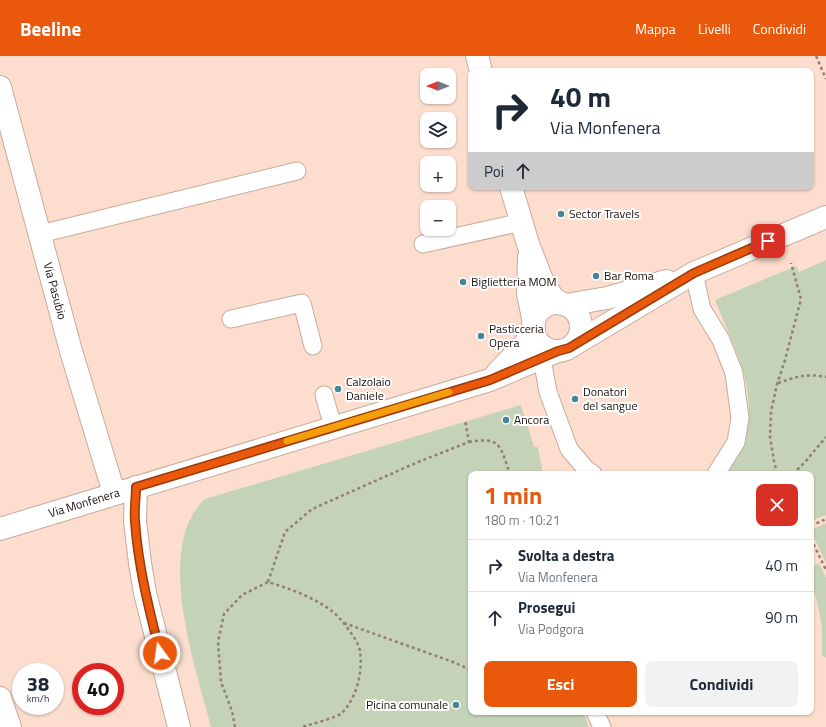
<!DOCTYPE html>
<html lang="it">
<meta charset="utf-8">
<style>
:root{--surface:#fff;--page:#f2f2f3;--text:#1f2937;--muted:#747a83;--line:#e0e1e3;--accent:#ea580c}
body{margin:0;font-family:"Titillium Web",sans-serif;background:var(--page);color:var(--text);height:100vh;display:flex;flex-direction:column;font-size:15px;white-space:nowrap}
*{box-sizing:border-box;margin:0}
p{font-size:13px;color:var(--muted)}
.icon{flex:none;width:22px;height:22px;fill:none;stroke:currentColor;stroke-width:2;stroke-linecap:round;stroke-linejoin:round}
.map{position:relative;flex:1;overflow:hidden}
.details{position:absolute;left:468px;top:415px;width:346px;height:244px;display:flex;flex-direction:column;background:var(--surface);border-radius:8px;box-shadow:0 1px 3px #0004}
.details>*{flex:none}
.hud{position:absolute;left:468px;top:12px;width:346px;height:122px;border-radius:8px;box-shadow:0 1px 3px #0004;background:#fff;color:var(--text);overflow:hidden}
.needle{width:26px;rotate:270deg}
.buttons{position:absolute;left:420px;top:12px;display:grid;gap:8px}
.buttons a{display:grid;place-items:center;width:36px;height:36px;border-radius:8px;background:var(--surface);box-shadow:0 1px 3px #0004;font-size:20px}
.speed{position:absolute;left:12px;top:607px;display:flex;gap:8px;font-size:20px;font-weight:700;text-align:center}
.speed>*{display:grid;place-content:center;width:52px;height:52px;border-radius:50%;background:var(--surface);box-shadow:0 1px 3px #0004;line-height:1}
.speed small{font-size:10px;font-weight:400}
.speed .limit{border:6px solid #d22;background:#fff;color:#111}
.pin{position:absolute;display:grid;place-items:center;width:34px;height:34px;color:#fff;margin:-17px;border-radius:8px;box-shadow:0 2px 6px #0006}
.me{position:absolute;width:44px;margin:-22px;rotate:346deg;stroke-linejoin:round;filter:drop-shadow(0 0 3px #0008)}
.turn{display:flex;align-items:center;gap:14px;height:84px;padding:0 16px;font-size:18px}
.turn .icon{width:52px;height:52px;stroke-width:2.5}
.turn b{display:block;font-size:28px;line-height:34px}
.then{display:flex;align-items:center;height:38px;padding:0 16px;background:#0003;gap:8px;font-size:15px}
.round{display:grid;place-items:center;flex:none;width:42px;height:42px;border-radius:8px;background:var(--page)}
.overview{display:flex;align-items:center;justify-content:space-between;height:68px;padding:0 16px}
h1{font-size:24px;font-weight:700;line-height:30px;color:var(--accent)}
.button{display:flex;gap:8px;margin-top:auto;padding:8px 16px}
.button a{flex:1;height:46px;border-radius:8px;background:var(--accent);color:#fff;font-size:16px;font-weight:700;line-height:46px;text-align:center}
.button a+a{background:var(--page);color:var(--text)}
ul{padding:0;list-style:none}
li{display:flex;align-items:center;gap:12px;height:52px;padding:0 16px;border-top:1px solid var(--line)}
li div{flex:1}
li b{display:block;font-size:15px}
li em{font-style:normal}
header{display:flex;align-items:center;gap:24px;box-sizing:border-box;height:56px;padding:0 20px;background:var(--accent);color:#fff}
header strong{font-size:19px}
nav{display:flex;gap:22px;margin-inline-start:auto;font-size:14px}
.map>svg:first-child{display:block}
.green{fill:#c4d3b7}
.lines{fill:none;stroke-linecap:round;stroke-linejoin:round}
.lane-casing{stroke:#c7aa9a;stroke-width:19}
.street-casing{stroke:#c7aa9a;stroke-width:24}
.secondary-casing{stroke:#c7aa9a;stroke-width:24}
.path{stroke:#937e73;stroke-width:2.5;stroke-dasharray:3 3;stroke-linecap:butt}
.lane{stroke:#fff;stroke-width:17}
.street{stroke:#fff;stroke-width:22}
.secondary{stroke:#fff;stroke-width:22}
.route-casing{stroke:#983908;stroke-width:10}
.route{stroke:#ea580c;stroke-width:7}
.slow{stroke:#f59e0b;stroke-width:7}
.poi-dot{fill:#458598;stroke:#fff;stroke-width:1.5}
.labels{text-anchor:middle;stroke-width:4;stroke-linejoin:round;paint-order:stroke}
.poi-label{font-size:12px;fill:#1a100b;stroke:#fff;text-anchor:start}
.street-label{font-size:12px;fill:#1a100b;stroke:#fff}
</style>
<header>
<strong>Beeline</strong>
<nav><a>Mappa</a><a>Livelli</a><a>Condividi</a></nav>
</header>
<div class="map">
<svg width="826" height="671" viewBox="0 0 826 671">
<rect width="100%" height="100%" fill="#fddece"/>
<!-- green -->
<g class="green">
<path d="M826,204v255l-15,6v-47h-87c6,-11 19,-29 22,-41 12,-45 -15,-92 -31,-133l81,-34 3,6z"/>
<path d="M521,349l13,42h4l5,27h-72v238h112l6,15h-378c-15,-58 -58,-181 -6,-228z"/>
<polygon points="826,467 826,508 811,474"/>
<polygon points="819,507 826,522 826,602 822,599 822,571 816,541 811,530 811,511"/>
</g>
<g class="lines">
<defs>
<g id="lane">
<polyline points="40,178 297,115"/>
<polyline points="423,188 522,166"/>
<polyline points="694,217 702,253 721,284 734,317 740,362 736,386 716,418"/>
<polyline points="231,263 302,247 313,290"/>
<polyline points="539,286 548,336 569,393 586,413 593,418"/>
<polyline points="324,339 333,371"/>
<polyline points="595,656 602,671"/>
</g>
<g id="street">
<polyline points="0,31 71,295 114,437"/>
<polyline points="0,642 10,671"/>
</g>
<g id="secondary">
<polyline points="477,0 481,15"/>
<polyline points="511,131 528,188 542,224 553,242 562,248"/>
<polyline points="529,201 528,238 534,267"/>
<circle cx="557" cy="271" r="24"/>
<polyline points="566,249 607,242 666,225"/>
<polyline points="573,289 694,217 826,161"/>
<polyline points="497,317 524,289 534,274"/>
<polyline points="136,431 135,465 140,507 145,537 179,671"/>
<polyline points="0,473 490,324 558,295"/>
</g>
</defs>
<!-- lane casing -->
<use href="#lane" class="lane-casing"/>
<!-- street casing -->
<use href="#street" class="street-casing"/>
<!-- secondary casing -->
<use href="#secondary" class="secondary-casing"/>
<!-- path -->
<g class="path">
<polyline points="816,0 826,23"/>
<path d="M778,327c19,-6 27,-10 48,-6"/>
<path d="M469,386c33,-6 31,5 41,32"/>
<polyline points="777,418 774,405 770,381 771,356 777,328 785,304 801,243 791,207"/>
<polyline points="793,418 805,406 826,381"/>
<polyline points="811,470 826,463"/>
<polyline points="811,483 826,514"/>
<polyline points="268,526 285,476 312,453 418,406 469,386 465,364"/>
<polyline points="344,567 453,606 471,614"/>
<path d="M235,671l-3,-16 -11,-29 -3,-40 6,-28 18,-19 26,-13c23,7 45,15 64,29 8,6 27,30 28,40 3,21 -3,46 -18,62 -4,4 -33,12 -40,14"/>
</g>
<!-- lane -->
<use href="#lane" class="lane"/>
<!-- street -->
<use href="#street" class="street"/>
<!-- secondary -->
<use href="#secondary" class="secondary"/>
</g>
<g class="lines">
<defs>
<path id="route" d="M160,597c-11,-44 -22,-87 -25,-132 -1,-11 1,-23 1,-34l354,-107 68,-29 11,-3 125,-75 74,-32"/>
</defs>
<!-- route casing -->
<use href="#route" class="route-casing"/>
<!-- route -->
<use href="#route" class="route"/>
<!-- slow -->
<polyline class="slow" points="287,385 449,336"/>
</g>
<!-- markers -->
<g class="poi-dot">
<circle cx="561" cy="158" r="4"/>
<circle cx="596" cy="220" r="4"/>
<circle cx="463" cy="226" r="4"/>
<circle cx="481" cy="280" r="4"/>
<circle cx="338" cy="333" r="4"/>
<circle cx="575" cy="343" r="4"/>
<circle cx="506" cy="364" r="4"/>
<circle cx="456" cy="649" r="4"/>
</g>
<g class="labels">
<!-- poi labels -->
<g class="poi-label">
<text x="569" y="162">Sector Travels</text>
<text x="604" y="224">Bar Roma</text>
<text x="471" y="230">Biglietteria MOM</text>
<text x="489" y="277">Pasticceria<tspan x="489" dy="14">Opera</tspan></text>
<text x="346" y="330">Calzolaio<tspan x="346" dy="14">Daniele</tspan></text>
<text x="583" y="340">Donatori<tspan x="583" dy="14">del sangue</tspan></text>
<text x="514" y="368">Ancora</text>
<text x="448" y="653" text-anchor="end">Picina comunale</text>
</g>
<!-- street labels -->
<g class="street-label">
<text transform="translate(55 235) rotate(75)" y="4">Via Pasubio</text>
<text transform="translate(84 447) rotate(-17)" y="4">Via Monfenera</text>
</g>
</g>
</svg>
<div class="buttons">
<a><svg class="needle" viewBox="-14 -14 28 28"><path d="M0-13l5 13h-10z" fill="#e53935"/><path d="M0 13l5-13h-10z" fill="#747a83"/></svg></a>
<a><svg class="icon" aria-label="layers" viewBox="0 0 24 24"><path d="M12 4l9 5-9 5-9-5zM3 14l9 5 9-5"/></svg></a>
<a>+</a>
<a>−</a>
</div>
<div class="speed"><div>38<small>km/h</small></div><div class="limit">40</div></div>
<div class="pin" style="left:768px;top:185px;background:#d93025"><svg class="icon" aria-label="arrive" viewBox="0 0 24 24"><path d="M6 21V4h12l-3 4 3 4H6"/></svg></div>
<svg class="me" style="left:160px;top:597px" viewBox="-20 -20 40 40"><circle r="17" fill="#ea580c" stroke="#fff" stroke-width="3"/><path d="M0-11L8 9 0 5-8 9z" fill="#fff"/></svg>
<div class="hud">
<div class="turn"><svg class="icon" aria-label="right" viewBox="0 0 24 24"><path d="M7 20v-9h11M14 6l5 5-5 5"/></svg><div><b>40 m</b>Via Monfenera</div></div>
<div class="then">Poi<svg class="icon" aria-label="ahead" viewBox="0 0 24 24"><path d="M12 20V5M6 11l6-6 6 6"/></svg></div>
</div>
<section class="details">
<div class="overview"><div><h1>1 min</h1><p>180 m · 10:21</p></div><a class="round" style="background:#d93025;color:#fff"><svg class="icon" aria-label="close" viewBox="0 0 24 24"><path d="M6 6l12 12M18 6L6 18"/></svg></a></div>
<ul>
<li><svg class="icon" aria-label="right" viewBox="0 0 24 24"><path d="M7 20v-9h11M14 6l5 5-5 5"/></svg><div><b>Svolta a destra</b><p>Via Monfenera</p></div><em>40 m</em></li>
<li><svg class="icon" aria-label="ahead" viewBox="0 0 24 24"><path d="M12 20V5M6 11l6-6 6 6"/></svg><div><b>Prosegui</b><p>Via Podgora</p></div><em>90 m</em></li>
</ul>
<div class="button"><a>Esci</a><a>Condividi</a></div>
</section>
</div>
